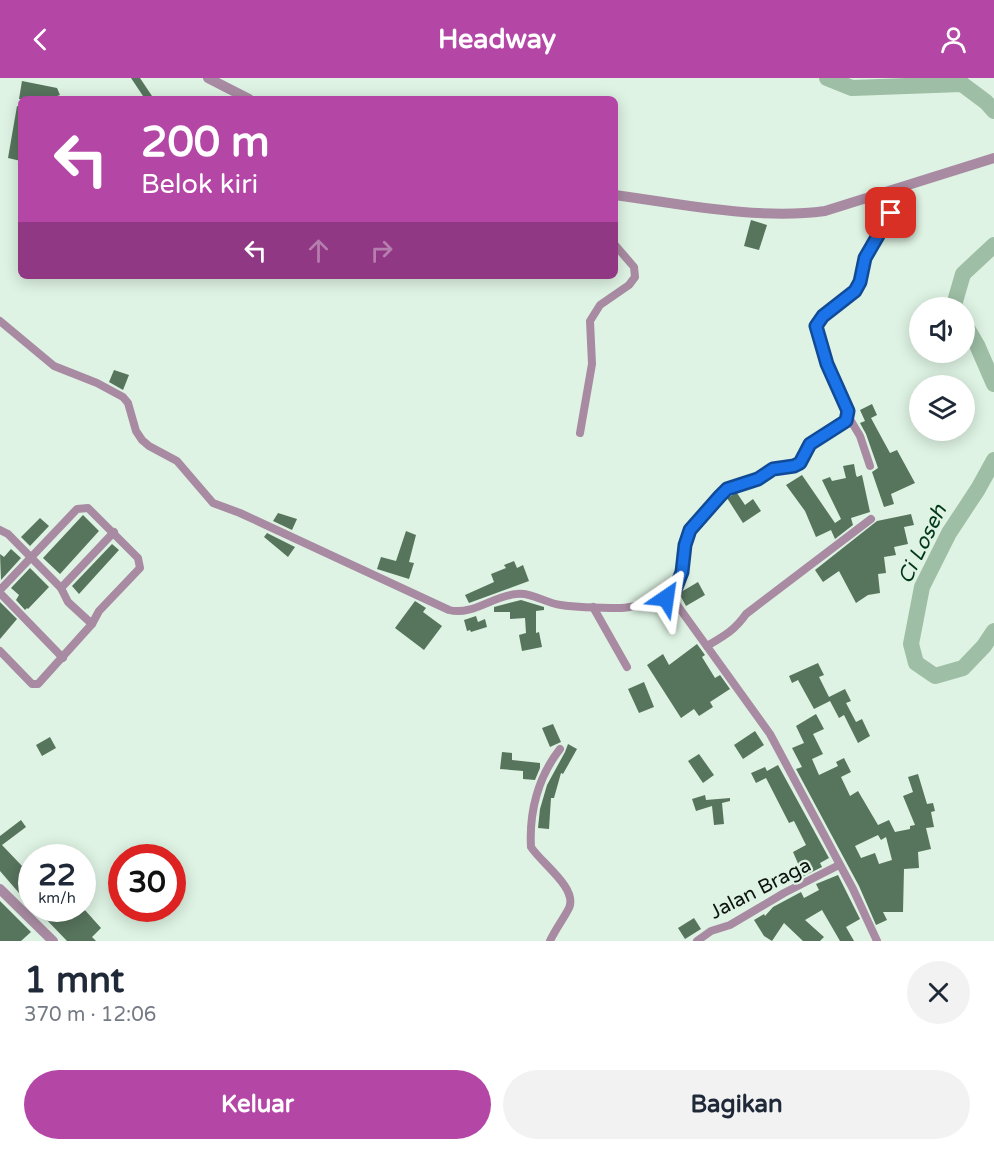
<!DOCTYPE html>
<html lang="id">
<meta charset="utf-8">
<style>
:root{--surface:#fff;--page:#f2f2f3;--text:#1f2937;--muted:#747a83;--accent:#b447a6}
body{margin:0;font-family:"Varela Round",sans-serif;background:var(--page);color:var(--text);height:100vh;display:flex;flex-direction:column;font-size:22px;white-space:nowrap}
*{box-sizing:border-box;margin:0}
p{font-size:20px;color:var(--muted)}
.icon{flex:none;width:33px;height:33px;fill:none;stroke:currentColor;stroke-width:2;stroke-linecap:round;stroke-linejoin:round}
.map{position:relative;height:863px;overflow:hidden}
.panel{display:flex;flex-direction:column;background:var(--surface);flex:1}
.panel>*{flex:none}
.guide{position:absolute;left:18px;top:18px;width:600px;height:183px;border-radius:9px;box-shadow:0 3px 15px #0003;background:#b447a6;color:#fff;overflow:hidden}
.tools{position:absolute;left:909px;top:219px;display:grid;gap:12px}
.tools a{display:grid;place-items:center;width:66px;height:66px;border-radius:50%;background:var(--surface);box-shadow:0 3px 15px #0003;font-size:30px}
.speed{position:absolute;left:18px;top:766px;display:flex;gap:12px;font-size:30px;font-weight:700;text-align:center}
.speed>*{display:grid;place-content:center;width:78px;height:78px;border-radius:50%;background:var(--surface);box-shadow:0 3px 15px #0003;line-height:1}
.speed small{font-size:15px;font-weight:400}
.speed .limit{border:9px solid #d22;background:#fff;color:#111}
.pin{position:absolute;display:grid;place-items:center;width:51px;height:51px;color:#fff;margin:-26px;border-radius:12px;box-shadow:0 3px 9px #0006}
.me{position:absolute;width:66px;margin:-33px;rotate:32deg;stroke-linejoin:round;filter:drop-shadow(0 0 4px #0008)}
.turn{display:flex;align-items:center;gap:21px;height:126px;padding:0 24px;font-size:27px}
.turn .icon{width:78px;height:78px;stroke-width:2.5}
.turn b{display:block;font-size:42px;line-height:51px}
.lanes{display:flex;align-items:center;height:57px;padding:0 24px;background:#0003;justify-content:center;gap:30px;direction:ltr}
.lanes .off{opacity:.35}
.round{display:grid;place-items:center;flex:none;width:63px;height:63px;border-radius:32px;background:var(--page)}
.headline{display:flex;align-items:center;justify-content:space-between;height:102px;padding:0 24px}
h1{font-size:36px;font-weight:700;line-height:45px}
.cta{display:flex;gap:12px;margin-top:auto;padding:12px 24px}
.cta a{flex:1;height:69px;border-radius:36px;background:var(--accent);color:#fff;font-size:24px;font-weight:700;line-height:69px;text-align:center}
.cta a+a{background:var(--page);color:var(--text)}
header{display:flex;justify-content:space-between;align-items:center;height:78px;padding:0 24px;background:var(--accent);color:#fff;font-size:27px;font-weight:700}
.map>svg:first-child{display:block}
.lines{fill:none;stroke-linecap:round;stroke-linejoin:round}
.river{stroke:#9ebea5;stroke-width:16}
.building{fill:#57745d;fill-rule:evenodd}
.minor{stroke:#a88ba2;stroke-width:8}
.tertiary{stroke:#a88ba2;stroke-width:10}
.route-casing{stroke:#114b97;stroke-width:15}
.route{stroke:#1a73e8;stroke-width:10}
.labels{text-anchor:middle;stroke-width:4.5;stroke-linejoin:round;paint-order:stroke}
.street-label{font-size:20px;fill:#0d140f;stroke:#def3e3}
.water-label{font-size:21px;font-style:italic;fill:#003717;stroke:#def3e3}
</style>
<header><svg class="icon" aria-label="back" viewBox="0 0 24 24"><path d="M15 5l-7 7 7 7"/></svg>Headway<svg class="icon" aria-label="person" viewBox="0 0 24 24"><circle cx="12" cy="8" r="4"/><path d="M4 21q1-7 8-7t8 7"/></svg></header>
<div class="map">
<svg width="994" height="863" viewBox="0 0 994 863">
<rect width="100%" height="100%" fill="#def3e3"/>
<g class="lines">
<!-- river -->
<g class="river">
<polyline points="827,0 852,10 962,6 986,24 994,33"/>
<polyline points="956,230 954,227 963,196 994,167"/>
<polyline points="964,245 977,267 994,306"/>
<polyline points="994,382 978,411 949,455 922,509 911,566 916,585 935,598 963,590 984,568 994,553"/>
</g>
</g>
<!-- building -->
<g class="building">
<polygon points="131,0 140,0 154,21 145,21"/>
<polygon points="22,3 57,10 60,17 49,21 19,21"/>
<polygon points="17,28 21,29 21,83 8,80"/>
<polygon points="751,142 767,147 759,172 744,168"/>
<polygon points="114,292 129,297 123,312 109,304"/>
<polygon points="872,326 877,337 871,340 878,353 890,375 897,372 915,405 891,416 894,426 884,429 872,394 878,390 866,356 860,345 865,343 860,332"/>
<polygon points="854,386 856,397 857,399 862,397 870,434 851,440 853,447 835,461 831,452 816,459 805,433 786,407 802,397 835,445 841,441 822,402 830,399 832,403 846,400 843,388"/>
<polygon points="737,415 745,427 753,421 761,433 743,445 727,420"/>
<polygon points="278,435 297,441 292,452 273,443"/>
<polygon points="911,436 914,447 904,449 908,466 894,469 896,477 884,479 886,495 878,496 880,515 868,517 856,525 839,493 823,504 815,492 877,443"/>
<polygon points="83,437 99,453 60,496 43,480"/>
<polygon points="40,440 49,448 30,468 21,459"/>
<polygon points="406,453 416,457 409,484 414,485 409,501 377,491 381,479 396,483"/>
<polygon points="267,455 295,469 288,479 264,459"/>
<polygon points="112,466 119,472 79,516 72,508"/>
<polygon points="11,471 21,480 1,502 0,476 4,479"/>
<polygon points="514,483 517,490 523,487 529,503 469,525 465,517 494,504 491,496 506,490 504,487"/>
<polygon points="30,490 49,509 28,531 27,530 25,532 16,522 19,517 11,510"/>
<polygon points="698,504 705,517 686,528 680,517 681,514"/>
<polygon points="521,522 544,529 544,532 536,533 536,555 539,554 542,569 522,573 519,557 526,555 525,540 510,541 510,534 494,534 494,529"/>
<polygon points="415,523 426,530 423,534 442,548 424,572 395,550"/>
<polygon points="0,524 17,541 0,561"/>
<polygon points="476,538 478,544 485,541 487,549 471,554 470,552 467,553 464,542"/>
<polygon points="697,566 705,577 702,579 715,600 720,597 730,611 710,624 713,629 699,638 694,631 681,640 647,587 663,576 669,587"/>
<polygon points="818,585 824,597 819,599 829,619 845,611 851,623 846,625 856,644 862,641 870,658 858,665 844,637 839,640 830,623 814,631 798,602 792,605 789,598"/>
<polygon points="644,604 654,629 639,635 628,611"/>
<path d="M816,636l8,15 -11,5 10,20 -11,5 7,16 19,-9 -2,-4 8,-4 7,14 -10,5 9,19 8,-5 20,34 11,-5 6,12 15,-3v-3l5,-1 -12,-29 10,-4 -5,-15 10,-3 9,30 6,-1 2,8 -4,1 3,15 -8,1 5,21 -13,3 1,16 -15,1 -1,43h-20l4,8 -11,5 -17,-39 -63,-117 6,-2 -10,-19 12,-5 -8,-17zM878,757l3,5 5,-3 6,23 -13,4 -4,-11 -14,5 -6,-12z"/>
<polygon points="553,646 561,664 550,669 542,650"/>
<polygon points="755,653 764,667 743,681 734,667"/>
<polygon points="50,659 56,670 42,678 36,667"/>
<polygon points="568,666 577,671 563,696 561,695 554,720 551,720 549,751 538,750 540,731 547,707 565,674"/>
<polygon points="502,674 512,675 512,682 540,685 540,690 535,702 523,701 523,693 500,691"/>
<polygon points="699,676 714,697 703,705 688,683"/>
<polygon points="778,687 829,780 820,785 822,789 800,800 796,792 800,790 793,774 806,767 794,743 789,745 766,700 756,705 751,695 765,689 767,693"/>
<polygon points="705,717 706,722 730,720 730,723 722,725 724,746 714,747 712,728 696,733 692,721"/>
<polygon points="21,742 26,749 2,767 22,788 32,781 32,804 19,815 0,793 0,758"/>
<polygon points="838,797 860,841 846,849 854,863 840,863 822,832 805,842 824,859 820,863 803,863 784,845 772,863 764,858 754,842 764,836 765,838 773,829 801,814 804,820 819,812 816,806"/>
<polygon points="0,823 31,854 21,863 0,863"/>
<polygon points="40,831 84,831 101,850 92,859 96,863 67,863 43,838 44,836"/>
<polygon points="694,840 701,851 685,861 678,850"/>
</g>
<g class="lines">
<!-- minor -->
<g class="minor">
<path d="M0,243l54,45 43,17 26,14 5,6 8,28 6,9 7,6 28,15 36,42 27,10 209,97c23,6 44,-14 67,-16 16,-2 29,9 45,11 19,3 40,3 60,3 16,0 41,-13 54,-6l95,132 83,155 24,52"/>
<polyline points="848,338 860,358 870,388"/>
<polyline points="580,355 592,286 590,243 600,227 629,207 635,199 634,189 615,167"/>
<polyline points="0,452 8,456 61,510 68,524 92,546 99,533 140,490 138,480 88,430 77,431 0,512"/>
<polyline points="61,510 114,454"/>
<polyline points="0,515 63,580"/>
<polyline points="671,522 682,494 685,467 690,452 720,418 727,411 758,401 773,391 794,388 800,385 810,366 846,343 848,333 827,286 816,248 823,238 855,213 860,204 865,180 891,135 901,109"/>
<polyline points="593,529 627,589"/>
<path d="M707,568c17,-10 28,-16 39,-32l125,-95"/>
<polyline points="0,573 32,606 38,606 92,546"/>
<path d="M550,863c5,-11 14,-23 19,-33 9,-20 -28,-45 -38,-61 -2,-35 7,-70 29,-98"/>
<polyline points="697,863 711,853 730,847 784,815 839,787"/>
</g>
<!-- tertiary -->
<g class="tertiary">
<polyline points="208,0 249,21"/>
<path d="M615,117c66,9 143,25 210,16l169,-53"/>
<polyline points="0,811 53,863"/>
</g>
</g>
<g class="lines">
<defs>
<polyline id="route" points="666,520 671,522 682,494 685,467 690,452 720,418 727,411 758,401 773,391 794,388 800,385 810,366 846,343 848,333 827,286 816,248 823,238 855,213 860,204 865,180 891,135"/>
</defs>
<!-- route casing -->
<use href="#route" class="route-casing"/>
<!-- route -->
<use href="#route" class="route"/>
</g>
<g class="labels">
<!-- street labels -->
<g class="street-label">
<text transform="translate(760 810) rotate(-27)" y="7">Jalan Braga</text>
</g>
<!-- water labels -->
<g class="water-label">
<text transform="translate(922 466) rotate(-64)" y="7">Ci Loseh</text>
</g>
</g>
</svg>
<div class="tools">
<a><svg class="icon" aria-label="sound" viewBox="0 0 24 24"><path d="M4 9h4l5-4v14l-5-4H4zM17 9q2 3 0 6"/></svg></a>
<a><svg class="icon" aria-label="layers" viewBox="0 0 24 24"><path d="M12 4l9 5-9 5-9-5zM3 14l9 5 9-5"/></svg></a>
</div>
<div class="speed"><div>22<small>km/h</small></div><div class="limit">30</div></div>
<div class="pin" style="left:891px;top:135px;background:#d93025"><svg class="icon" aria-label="arrive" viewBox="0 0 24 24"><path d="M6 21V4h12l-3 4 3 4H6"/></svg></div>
<svg class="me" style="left:666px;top:520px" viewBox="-20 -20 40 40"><path d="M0-17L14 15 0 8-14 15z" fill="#1a73e8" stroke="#fff" stroke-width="4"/></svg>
<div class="guide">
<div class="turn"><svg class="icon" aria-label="left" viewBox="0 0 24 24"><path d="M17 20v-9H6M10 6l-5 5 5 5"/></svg><div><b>200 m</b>Belok kiri</div></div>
<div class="lanes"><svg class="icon" aria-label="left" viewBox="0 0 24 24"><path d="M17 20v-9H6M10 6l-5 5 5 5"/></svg><svg class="icon off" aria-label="ahead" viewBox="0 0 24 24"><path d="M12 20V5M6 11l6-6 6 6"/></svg><svg class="icon off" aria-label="right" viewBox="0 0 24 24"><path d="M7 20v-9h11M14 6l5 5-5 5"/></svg></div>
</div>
</div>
<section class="panel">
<div class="headline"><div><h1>1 mnt</h1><p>370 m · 12:06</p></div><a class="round"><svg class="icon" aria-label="close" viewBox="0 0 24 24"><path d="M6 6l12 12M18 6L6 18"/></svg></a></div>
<div class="cta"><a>Keluar</a><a>Bagikan</a></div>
</section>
